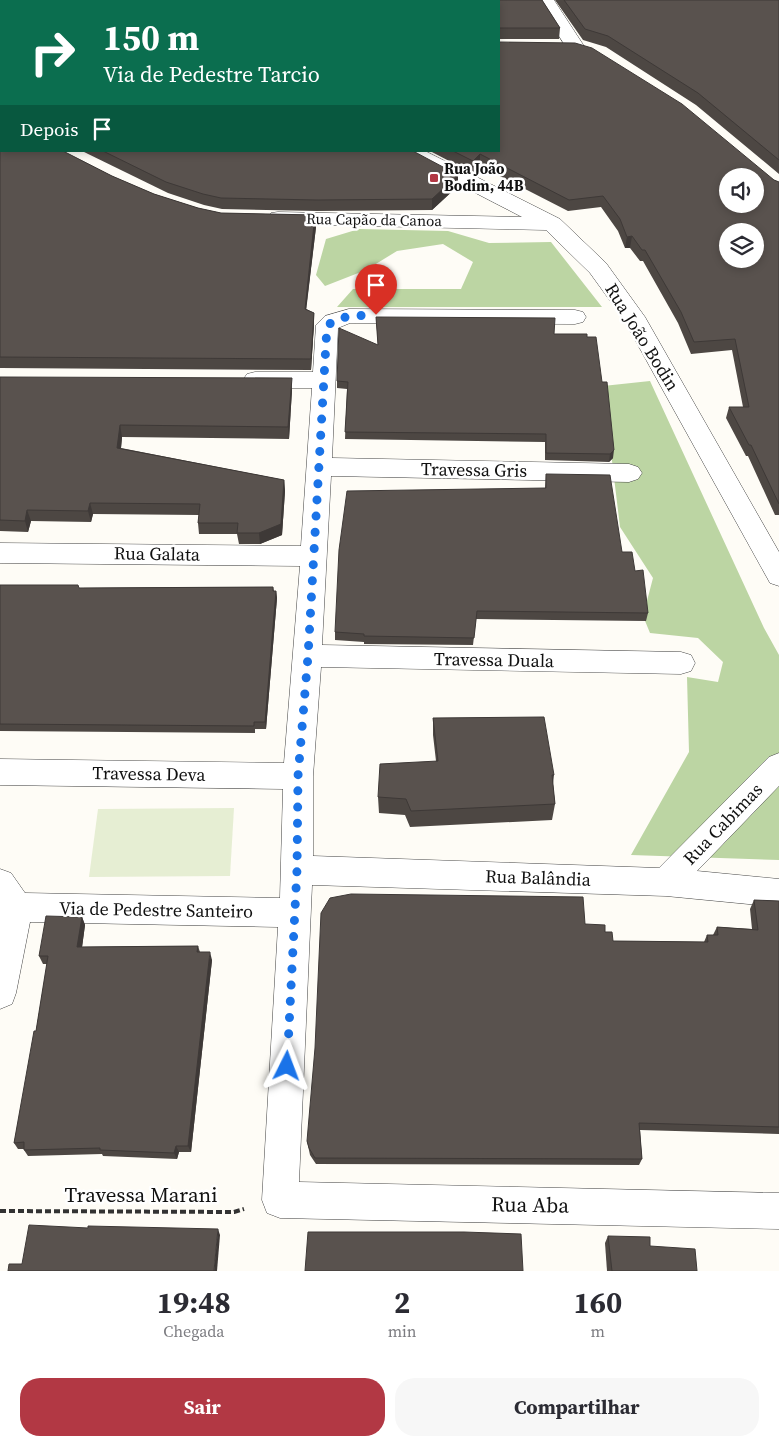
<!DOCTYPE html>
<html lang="pt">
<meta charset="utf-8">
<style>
:root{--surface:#fff;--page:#f7f7f7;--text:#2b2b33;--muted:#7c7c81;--accent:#b23844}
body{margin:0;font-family:"Source Serif 4",serif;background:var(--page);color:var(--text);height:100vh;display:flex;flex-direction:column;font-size:19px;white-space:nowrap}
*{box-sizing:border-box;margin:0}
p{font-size:16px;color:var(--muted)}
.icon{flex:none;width:28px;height:28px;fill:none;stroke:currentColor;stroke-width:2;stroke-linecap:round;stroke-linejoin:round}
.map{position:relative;height:1271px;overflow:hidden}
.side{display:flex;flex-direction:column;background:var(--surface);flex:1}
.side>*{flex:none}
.banner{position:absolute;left:0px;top:0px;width:500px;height:152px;box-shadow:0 2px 8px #0003;background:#0b6e4f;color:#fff;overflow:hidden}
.controls{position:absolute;left:719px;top:168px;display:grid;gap:10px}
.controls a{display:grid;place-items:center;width:45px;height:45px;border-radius:50%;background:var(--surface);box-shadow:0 2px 8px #0003;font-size:25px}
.pin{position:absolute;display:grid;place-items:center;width:42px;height:42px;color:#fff;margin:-51px -21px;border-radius:50% 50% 50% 0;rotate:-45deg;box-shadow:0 0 5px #0007}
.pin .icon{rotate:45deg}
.me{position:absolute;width:55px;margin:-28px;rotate:3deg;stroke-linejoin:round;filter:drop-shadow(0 0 4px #0008)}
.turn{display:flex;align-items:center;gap:18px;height:105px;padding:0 20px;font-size:22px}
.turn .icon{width:65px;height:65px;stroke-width:2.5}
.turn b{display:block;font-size:35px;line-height:42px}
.then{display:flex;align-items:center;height:48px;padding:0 20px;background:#0003;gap:10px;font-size:19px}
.eta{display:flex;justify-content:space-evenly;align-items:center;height:85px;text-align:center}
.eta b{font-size:30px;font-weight:700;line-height:35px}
.cta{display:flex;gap:10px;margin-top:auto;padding:10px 20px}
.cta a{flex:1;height:58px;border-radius:20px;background:var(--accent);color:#fff;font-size:20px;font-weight:700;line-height:58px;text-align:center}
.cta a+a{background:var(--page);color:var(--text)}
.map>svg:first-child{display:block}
.forest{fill:#bcd5a3}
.pitch{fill:#e6eed3}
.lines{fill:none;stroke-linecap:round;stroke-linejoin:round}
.minor-casing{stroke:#444;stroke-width:1}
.path{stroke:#333;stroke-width:4;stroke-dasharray:6 3;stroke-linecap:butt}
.minor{fill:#fff;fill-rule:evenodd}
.wall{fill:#4d4743}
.shaded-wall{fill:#3e3937}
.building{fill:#59524e;stroke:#3e3937;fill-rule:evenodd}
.route{stroke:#1a73e8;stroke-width:9;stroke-dasharray:0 16.2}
.poi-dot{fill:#b23844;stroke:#fff;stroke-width:2}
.labels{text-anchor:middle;stroke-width:5;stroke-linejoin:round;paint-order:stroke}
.far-poi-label{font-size:15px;font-weight:bold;fill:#111;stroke:#fff;text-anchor:start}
.far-street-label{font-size:15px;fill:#111;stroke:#fff}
.street-label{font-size:18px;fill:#111;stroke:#fff}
.near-street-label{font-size:21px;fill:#111;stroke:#fff}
</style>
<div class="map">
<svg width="779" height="1271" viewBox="0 0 779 1271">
<rect width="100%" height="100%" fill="#fefcf6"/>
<!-- forest -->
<g class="forest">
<polygon points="359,229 448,231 489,243 551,242 602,307 337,307 353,289 461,289 473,262 443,244 397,251 366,270 325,286 316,275 326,239"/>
<polygon points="650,381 764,628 779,655 779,860 631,855 689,752 687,677 718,682 723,662 698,638 650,633 643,616 653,578 620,527 603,386"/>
</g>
<!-- pitch -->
<polygon class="pitch" points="234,808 230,876 89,877 98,809"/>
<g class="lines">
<defs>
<g id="minor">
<polygon points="536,0 554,0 584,46 582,50 575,52 568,50"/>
<polygon points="399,151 425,151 560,219 606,263 645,317 779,552 779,586 770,583 624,320 590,273 546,230 278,224 271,223 267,218 271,213 278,212 522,217 402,155"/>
<polygon points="349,309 575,310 583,312 586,317 583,322 575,324 350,323 338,328 332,458 629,464 638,467 642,473 638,479 629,482 331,476 322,645 681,652 691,655 695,663 691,671 681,674 321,667 313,776 313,856 659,868 769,757 779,753 779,786 697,871 779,879 779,907 666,896 312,885 299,1182 779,1193 779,1229 280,1218 267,1213 262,1200 278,927 30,922 16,993 12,1004 0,1009 0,869 11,873 25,893 280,898 283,789 0,785 0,759 284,763 300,566 0,563 0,543 301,546 312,388 255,388 247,386 243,380 247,374 255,372 313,372 316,325 325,316"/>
</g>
</defs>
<!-- minor casing -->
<use href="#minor" class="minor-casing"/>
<!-- path -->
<polyline class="path" points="0,1211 234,1212 244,1209"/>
<!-- minor -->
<use href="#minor" class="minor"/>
</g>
<!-- wall -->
<g class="wall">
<polygon points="0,0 542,0 560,28 559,39 499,39 499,1 1,1 1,151 63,151 112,176 154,194 198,208 221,213 315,215 316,227 306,309 314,313 314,324 311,370 0,368"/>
<polygon points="555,0 779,0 779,174 696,105 606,47 583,40"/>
<polygon points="82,151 413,151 458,186 432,210 317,211 222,209 204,205 168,193"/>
<polygon points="430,151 499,151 774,180 779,182 779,515 775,515 748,456 746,456 726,418 729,407 743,407 732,350 691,354 678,323 643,261 640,261 630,248 625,248 618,231 601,207 568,211 480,166 472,173"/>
<polygon points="376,317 554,334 613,458 609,462 545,460 545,442 345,439 347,389 337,388 337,381 378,345"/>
<polygon points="0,377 292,390 289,439 122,437 121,448 284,480 285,491 282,535 260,544 239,544 237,534 199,534 198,523 199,515 93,514 91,522 31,521 28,532 0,531"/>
<polygon points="546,474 622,552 635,571 648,613 646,621 476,619 473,645 364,644 364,642 335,640 335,632 545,488"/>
<polygon points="0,585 79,588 273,587 274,591 276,591 277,598 266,729 255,729 255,733 0,731"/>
<polygon points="433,718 554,775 553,784 555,804 552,820 410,827 405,815 379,813 378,797 436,761 433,735"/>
<polygon points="754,900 779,901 779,1134 640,1130 642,1159 639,1165 316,1164 310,1155 307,1141 585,924 605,932 613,941 704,942 707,935 713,935 717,927 752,929 750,909"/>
<polygon points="82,917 85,925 82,947 198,946 200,952 212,960 191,1152 179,1152 177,1159 103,1156 102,1154 28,1156 24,1150 24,1149 18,1149 14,1143 36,1031 47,964 43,964 39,956"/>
<polygon points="608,1236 650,1246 697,1271 607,1271 605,1243"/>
</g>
<!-- shaded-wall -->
<g class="shaded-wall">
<polygon points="480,154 480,166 472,173 473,161"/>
<polygon points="458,175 458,186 432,210 432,199"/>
<polygon points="315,215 316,227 305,320 305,309"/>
<polygon points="632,236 630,248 625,248 627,237"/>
<polygon points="314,313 314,324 311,370 311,359"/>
<polygon points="292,378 292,390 289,439 288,427"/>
<polygon points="120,425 122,437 120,459 117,448"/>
<polygon points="614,450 613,458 609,462 610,454"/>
<polygon points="284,480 285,491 282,535 260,544 259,533"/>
<polygon points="90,503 93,514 91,522 88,511"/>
<polygon points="27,510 31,521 28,532 25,521"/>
<polygon points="276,591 277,598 266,729 265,722"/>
<polygon points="82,917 85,925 81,955 77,947"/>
<polygon points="210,952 212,960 191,1152 188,1146"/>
<polygon points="176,1146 179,1152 177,1159 174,1153"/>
<polygon points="218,1229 220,1235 217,1271 214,1271"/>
</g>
<!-- building -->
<g class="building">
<polygon points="0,0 542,0 560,28 500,28 499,29 499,1 1,1 1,151 63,151 112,176 154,194 198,208 221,213 315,215 305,309 314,313 311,359 0,357"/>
<polygon points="564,0 779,0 779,160 698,93 608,36 585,29"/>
<path d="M499,42l76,1 17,5 90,56 92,76 5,2v322l-28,-59h-2l-20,-38h20l-14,-68 -41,3 -13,-30 -36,-62h-3l-10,-14 -5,1 -7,-18 -17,-23 -34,4 -89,-46 -7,7 -20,-10h46zM728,176h27v28h-27zM728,231h27v28h-27z"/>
<polygon points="103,151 413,151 458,175 432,199 317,200 221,198 203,194 166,182"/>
<polygon points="376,317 555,318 554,334 587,334 587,337 596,337 602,382 607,382 614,450 610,454 546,453 546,434 345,432 348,382 337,381 339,328 378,345"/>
<polygon points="0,377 292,378 288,427 120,425 117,448 284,480 281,524 259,533 237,533 238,523 198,523 200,504 90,503 88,511 27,510 25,521 0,520"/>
<polygon points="546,474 610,475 622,552 632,552 635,571 643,570 648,613 477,611 474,638 364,636 364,634 335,632 339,550 347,491 546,488"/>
<polygon points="0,585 78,585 79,588 273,587 273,591 276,591 265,722 254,722 254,726 0,724"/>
<polygon points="544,717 554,775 552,775 555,804 411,811 406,799 378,797 380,764 438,761 433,718"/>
<polygon points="351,894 583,897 585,924 605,925 605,932 612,932 613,941 708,942 707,935 718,935 717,927 758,930 754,900 779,901 779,1127 639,1123 642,1159 315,1158 309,1148 307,1141 315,1048 321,913 330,898"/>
<polygon points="46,916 82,917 77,947 198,946 197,952 210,952 188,1146 176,1146 174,1153 100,1150 100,1148 24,1150 24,1142 14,1143 34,1031 36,1031 48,956 39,956"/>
<polygon points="29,1225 88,1228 88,1226 218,1229 214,1271 8,1271 9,1264 22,1264"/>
<polygon points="308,1232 464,1232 521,1234 523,1271 305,1271"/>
<polygon points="608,1236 650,1237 650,1246 695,1249 697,1271 612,1271"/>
</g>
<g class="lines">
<!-- route -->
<path class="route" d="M287,1066l10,-196 1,-94 10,-120 19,-330c14,-12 32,-10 49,-11"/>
</g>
<!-- markers -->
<rect class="poi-dot" x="429" y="173" width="10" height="10" rx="2.5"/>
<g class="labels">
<!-- far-poi labels -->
<g class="far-poi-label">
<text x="444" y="174">Rua João<tspan x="444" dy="17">Bodim, 44B</tspan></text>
</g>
<!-- far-street labels -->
<g class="far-street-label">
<text transform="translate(374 220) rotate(1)" y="5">Rua Capão da Canoa</text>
</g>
<!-- street labels -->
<g class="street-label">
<text transform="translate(642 337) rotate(58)" y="6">Rua João Bodin</text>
<text transform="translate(474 470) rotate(1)" y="6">Travessa Gris</text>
<text transform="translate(157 554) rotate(1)" y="6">Rua Galata</text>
<text transform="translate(494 660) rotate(1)" y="6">Travessa Duala</text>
<text transform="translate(149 774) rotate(1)" y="6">Travessa Deva</text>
<text transform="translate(723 824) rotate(-46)" y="6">Rua Cabimas</text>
<text transform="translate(538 878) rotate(2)" y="6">Rua Balândia</text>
<text transform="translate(156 910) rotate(1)" y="6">Via de Pedestre Santeiro</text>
</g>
<!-- near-street labels -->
<g class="near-street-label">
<text x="141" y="1202">Travessa Marani</text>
<text transform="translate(530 1205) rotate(1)" y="7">Rua Aba</text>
</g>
</g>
</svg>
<div class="controls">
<a><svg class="icon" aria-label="sound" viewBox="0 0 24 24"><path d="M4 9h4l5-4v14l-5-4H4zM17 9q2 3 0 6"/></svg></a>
<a><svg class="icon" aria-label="layers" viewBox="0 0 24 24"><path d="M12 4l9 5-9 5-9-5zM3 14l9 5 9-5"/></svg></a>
</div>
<div class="pin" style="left:376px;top:315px;background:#d93025"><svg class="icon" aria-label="arrive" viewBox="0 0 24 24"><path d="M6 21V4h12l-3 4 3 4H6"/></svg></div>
<svg class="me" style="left:287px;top:1066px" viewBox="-20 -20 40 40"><path d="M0-17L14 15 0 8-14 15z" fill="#1a73e8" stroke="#fff" stroke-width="4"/></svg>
<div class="banner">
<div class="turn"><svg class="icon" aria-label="right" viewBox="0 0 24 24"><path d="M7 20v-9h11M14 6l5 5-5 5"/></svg><div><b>150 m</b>Via de Pedestre Tarcio</div></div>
<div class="then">Depois<svg class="icon" aria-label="arrive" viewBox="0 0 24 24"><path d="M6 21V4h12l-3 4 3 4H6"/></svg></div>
</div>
</div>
<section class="side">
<div class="eta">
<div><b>19:48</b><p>Chegada</p></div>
<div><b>2</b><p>min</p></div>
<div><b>160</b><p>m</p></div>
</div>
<div class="cta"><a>Sair</a><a>Compartilhar</a></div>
</section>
